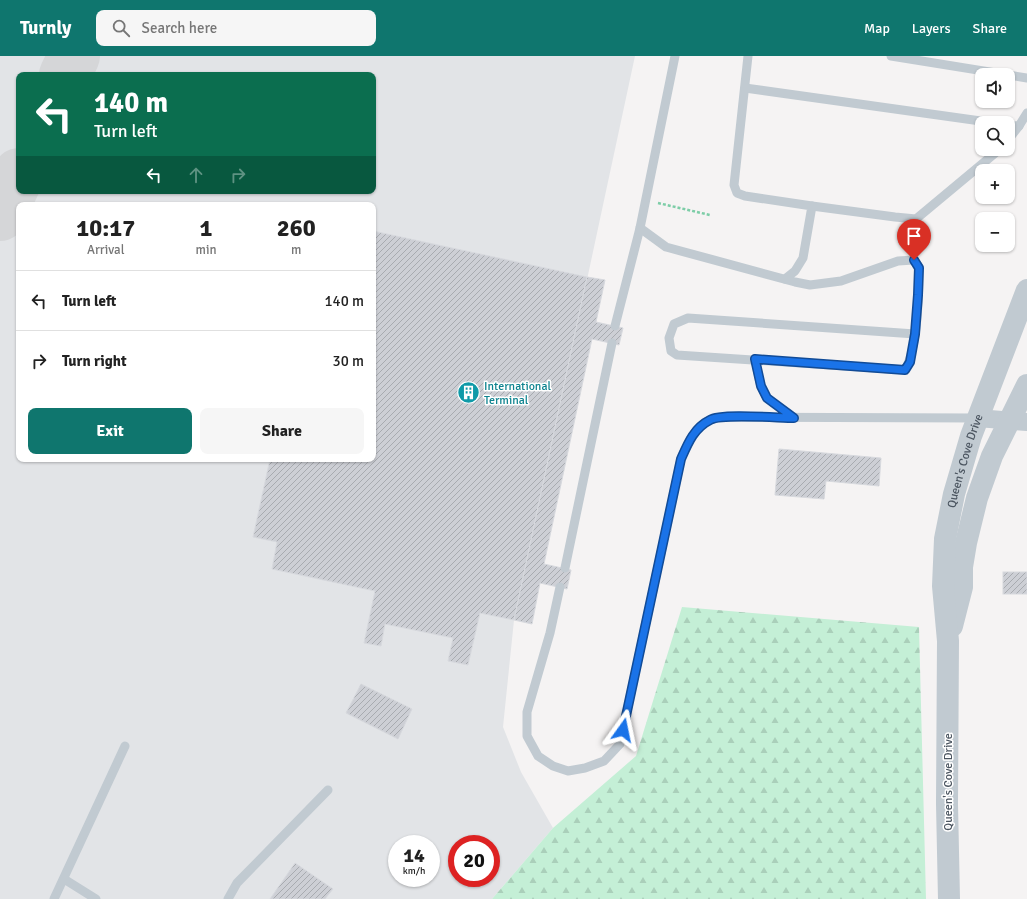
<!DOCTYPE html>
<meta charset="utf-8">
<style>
:root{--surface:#fff;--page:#f6f6f6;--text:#222;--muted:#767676;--line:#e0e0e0;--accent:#0f766e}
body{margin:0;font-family:Signika,sans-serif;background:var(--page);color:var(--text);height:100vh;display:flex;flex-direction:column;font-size:15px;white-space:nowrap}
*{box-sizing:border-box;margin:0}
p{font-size:13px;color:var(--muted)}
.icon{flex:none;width:22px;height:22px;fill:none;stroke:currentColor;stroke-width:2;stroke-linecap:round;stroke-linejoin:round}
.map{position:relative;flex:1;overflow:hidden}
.drawer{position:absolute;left:16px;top:146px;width:360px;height:260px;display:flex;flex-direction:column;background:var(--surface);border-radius:8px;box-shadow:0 1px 3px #0004}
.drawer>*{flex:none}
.guide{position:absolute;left:16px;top:16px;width:360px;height:122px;border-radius:8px;box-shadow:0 1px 3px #0004;background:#0b6e4f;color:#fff;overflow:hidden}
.buttons{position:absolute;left:975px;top:12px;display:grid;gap:8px}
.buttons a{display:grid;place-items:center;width:40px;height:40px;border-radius:8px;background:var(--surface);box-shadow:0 1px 3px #0004;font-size:20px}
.speed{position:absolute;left:388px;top:779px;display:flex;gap:8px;font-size:20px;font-weight:700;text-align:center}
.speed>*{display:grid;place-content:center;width:52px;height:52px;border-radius:50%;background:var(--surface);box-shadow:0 1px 3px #0004;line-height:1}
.speed small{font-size:10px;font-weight:400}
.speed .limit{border:6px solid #d22;background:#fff;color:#111}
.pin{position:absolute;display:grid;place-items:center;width:34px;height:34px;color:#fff;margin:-41px -17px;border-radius:50% 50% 50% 0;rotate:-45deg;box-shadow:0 0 4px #0007}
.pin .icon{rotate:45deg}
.me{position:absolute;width:44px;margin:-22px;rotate:12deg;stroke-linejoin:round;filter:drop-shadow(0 0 3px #0008)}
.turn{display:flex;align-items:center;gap:14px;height:84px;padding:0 12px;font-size:18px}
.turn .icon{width:52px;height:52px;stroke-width:2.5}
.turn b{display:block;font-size:28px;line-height:34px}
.lanes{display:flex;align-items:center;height:38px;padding:0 12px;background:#0003;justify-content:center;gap:20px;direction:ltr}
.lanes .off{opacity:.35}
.eta{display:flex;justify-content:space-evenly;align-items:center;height:68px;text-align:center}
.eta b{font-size:24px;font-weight:800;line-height:28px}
.button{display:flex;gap:8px;margin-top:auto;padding:8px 12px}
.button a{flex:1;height:46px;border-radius:8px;background:var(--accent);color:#fff;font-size:16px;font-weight:800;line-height:46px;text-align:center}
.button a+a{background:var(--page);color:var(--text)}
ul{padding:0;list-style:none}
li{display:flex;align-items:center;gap:12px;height:60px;padding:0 12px;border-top:1px solid var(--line)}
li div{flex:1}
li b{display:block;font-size:15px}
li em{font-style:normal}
header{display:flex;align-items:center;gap:24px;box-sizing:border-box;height:56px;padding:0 20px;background:var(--accent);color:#fff}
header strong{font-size:19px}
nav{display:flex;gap:22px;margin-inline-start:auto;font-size:14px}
.search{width:280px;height:36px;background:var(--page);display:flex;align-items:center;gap:10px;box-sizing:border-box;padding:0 14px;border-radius:8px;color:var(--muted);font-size:15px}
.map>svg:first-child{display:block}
.airport{fill:#e2e4e7;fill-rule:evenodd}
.forest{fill:url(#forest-firs)}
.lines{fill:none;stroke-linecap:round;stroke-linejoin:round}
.taxiway{stroke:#d5d6d8;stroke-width:52}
.building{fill:url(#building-hatch);stroke:#d7d9de}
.path{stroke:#7dcda7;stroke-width:2.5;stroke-dasharray:3 2;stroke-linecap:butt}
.service{stroke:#c1cad1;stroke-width:9}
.minor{stroke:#c1cad1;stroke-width:18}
.tertiary{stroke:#c1cad1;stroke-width:22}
.route-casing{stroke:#114b97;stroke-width:10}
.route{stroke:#1a73e8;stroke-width:7}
.labels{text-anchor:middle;stroke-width:3;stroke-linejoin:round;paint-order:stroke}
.culture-label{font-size:12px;fill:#0d838f;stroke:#fff;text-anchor:start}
.street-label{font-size:12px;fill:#4b5560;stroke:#fff}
</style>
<header>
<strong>Turnly</strong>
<div class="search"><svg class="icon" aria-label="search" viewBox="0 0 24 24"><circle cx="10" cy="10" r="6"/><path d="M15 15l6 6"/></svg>Search here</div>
<nav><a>Map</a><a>Layers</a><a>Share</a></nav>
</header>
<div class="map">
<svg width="1027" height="843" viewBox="0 0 1027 843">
<defs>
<pattern id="forest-firs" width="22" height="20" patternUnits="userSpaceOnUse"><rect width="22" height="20" fill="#c4efd6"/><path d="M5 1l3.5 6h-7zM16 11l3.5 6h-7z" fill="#aacfba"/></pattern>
<pattern id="building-hatch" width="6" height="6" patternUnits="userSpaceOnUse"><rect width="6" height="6" fill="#cdcfd5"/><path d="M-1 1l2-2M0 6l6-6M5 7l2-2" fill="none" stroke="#a8abb0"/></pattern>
</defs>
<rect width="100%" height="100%" fill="#f5f3f3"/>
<!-- airport -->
<path class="airport" d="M0,0h635l-121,564 -11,107 18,45 32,56 -61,71h-492zM19,19h354v116h-354zM19,149h354v254h-354zM397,788h34v34h-34zM457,788h34v34h-34z"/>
<!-- forest -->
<polygon class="forest" points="682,551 919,571 926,843 492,843 553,772 636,700"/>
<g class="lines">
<!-- taxiway -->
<g class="taxiway">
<polyline points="65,19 74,0"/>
<polyline points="0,159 19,118"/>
</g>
</g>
<!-- building -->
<g class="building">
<polygon points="373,175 587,221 514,564 480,557 468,609 448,605 453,582 385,568 381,590 364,587 375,535 272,513 277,486 253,481 270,403 373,403"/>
<polygon points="587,221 605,224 596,266 623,272 619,289 592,283 544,508 571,514 567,533 540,527 532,568 514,564"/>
<polygon points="779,393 881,402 879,430 826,425 824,443 775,439"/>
<rect x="1003" y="516" width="24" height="22"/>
<polygon points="361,628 412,653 398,683 346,657"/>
<polygon points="295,807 333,833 325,843 270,843"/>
</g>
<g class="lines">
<!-- path -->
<polyline class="path" points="658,147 710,159"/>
<!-- service -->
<g class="service">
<polyline points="748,0 734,129 737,137 745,140 812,150 803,202 795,215 785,223"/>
<polyline points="891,0 1027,22"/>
<polyline points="745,32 995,67"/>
<polyline points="1008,69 1019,70"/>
<polyline points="1008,84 1019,70 1027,57"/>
<polyline points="812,150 895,161 916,163 1000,93"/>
<path d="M640,172l26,19 129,35 15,3 31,-4 57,-20 16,-1 5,7c0,28 -1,80 -14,103l-228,-15 -6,-4 -2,-13 5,-14 14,-6 227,16"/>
<polyline points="615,270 640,172 675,0"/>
<polyline points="755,303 761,331 767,342 794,362"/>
<polyline points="565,512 612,287"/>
<path d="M560,531l-10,46 -23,79v24l11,20 15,10 15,5 17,-3 19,-7 16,-17 61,-285c6,-15 14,-34 31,-40 3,-2 9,-2 12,-2l253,1"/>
<polyline points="64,823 96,843"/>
<polyline points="54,843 125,690"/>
<polyline points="228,843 237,827 328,734"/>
</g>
<!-- minor -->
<polyline class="minor" points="977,362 1027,366"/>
<!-- tertiary -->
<g class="tertiary">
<polyline points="952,570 962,531 962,511 966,487 977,442 992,400 1027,329"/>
<path id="s1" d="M949,843l-2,-95 1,-163 -5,-55 2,-47 9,-45 17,-58 56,-146"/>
</g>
</g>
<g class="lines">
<defs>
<path id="route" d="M623,674l58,-271c7,-16 13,-31 29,-39 11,-7 69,-2 84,-2l-27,-20 -6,-12 -6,-27 150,11 5,-8 5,-28 3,-39 1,-27 -5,-8"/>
</defs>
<!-- route casing -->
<use href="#route" class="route-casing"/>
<!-- route -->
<use href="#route" class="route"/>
</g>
<!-- icons -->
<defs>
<symbol id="building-disc" viewBox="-11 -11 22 22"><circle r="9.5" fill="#0f9aa8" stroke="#fff"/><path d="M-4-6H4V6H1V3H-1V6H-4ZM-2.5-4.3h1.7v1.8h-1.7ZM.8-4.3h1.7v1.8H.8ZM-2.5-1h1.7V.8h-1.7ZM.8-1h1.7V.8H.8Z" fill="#fff"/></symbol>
</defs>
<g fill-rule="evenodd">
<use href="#building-disc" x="456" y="324" width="25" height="25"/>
</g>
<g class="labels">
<!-- culture labels -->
<g class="culture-label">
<text x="484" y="334">International<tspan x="484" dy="14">Terminal</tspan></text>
</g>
<!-- street labels -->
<g class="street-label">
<text dy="4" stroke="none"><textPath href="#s1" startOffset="441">Queen's Cove Drive</textPath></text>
<text transform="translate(948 726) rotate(-90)" y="4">Queen's Cove Drive</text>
</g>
</g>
</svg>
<div class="buttons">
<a><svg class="icon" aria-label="sound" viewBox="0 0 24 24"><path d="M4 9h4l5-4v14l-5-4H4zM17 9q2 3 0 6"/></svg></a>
<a><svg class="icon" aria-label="search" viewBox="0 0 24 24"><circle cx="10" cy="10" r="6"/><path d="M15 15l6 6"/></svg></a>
<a>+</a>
<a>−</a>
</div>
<div class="speed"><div>14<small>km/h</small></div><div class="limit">20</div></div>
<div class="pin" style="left:914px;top:204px;background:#d93025"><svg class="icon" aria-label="arrive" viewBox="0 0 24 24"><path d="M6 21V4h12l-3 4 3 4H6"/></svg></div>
<svg class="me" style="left:623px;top:674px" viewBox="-20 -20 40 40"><path d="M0-17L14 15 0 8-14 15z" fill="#1a73e8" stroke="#fff" stroke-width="4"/></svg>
<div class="guide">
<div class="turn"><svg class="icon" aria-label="left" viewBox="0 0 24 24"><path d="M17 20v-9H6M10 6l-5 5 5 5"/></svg><div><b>140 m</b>Turn left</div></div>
<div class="lanes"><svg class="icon" aria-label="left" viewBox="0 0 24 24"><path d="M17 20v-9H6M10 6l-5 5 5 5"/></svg><svg class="icon off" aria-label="ahead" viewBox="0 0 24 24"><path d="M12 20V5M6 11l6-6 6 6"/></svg><svg class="icon off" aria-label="right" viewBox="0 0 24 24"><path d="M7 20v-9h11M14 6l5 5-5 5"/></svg></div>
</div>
<section class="drawer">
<div class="eta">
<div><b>10:17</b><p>Arrival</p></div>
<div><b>1</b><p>min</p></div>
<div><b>260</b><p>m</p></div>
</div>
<ul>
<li><svg class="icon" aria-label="left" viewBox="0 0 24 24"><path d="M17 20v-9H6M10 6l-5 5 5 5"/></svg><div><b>Turn left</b></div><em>140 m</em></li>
<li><svg class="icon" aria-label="right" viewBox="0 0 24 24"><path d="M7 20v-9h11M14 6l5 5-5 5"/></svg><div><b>Turn right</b></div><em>30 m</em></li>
</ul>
<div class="button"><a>Exit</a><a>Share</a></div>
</section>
</div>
